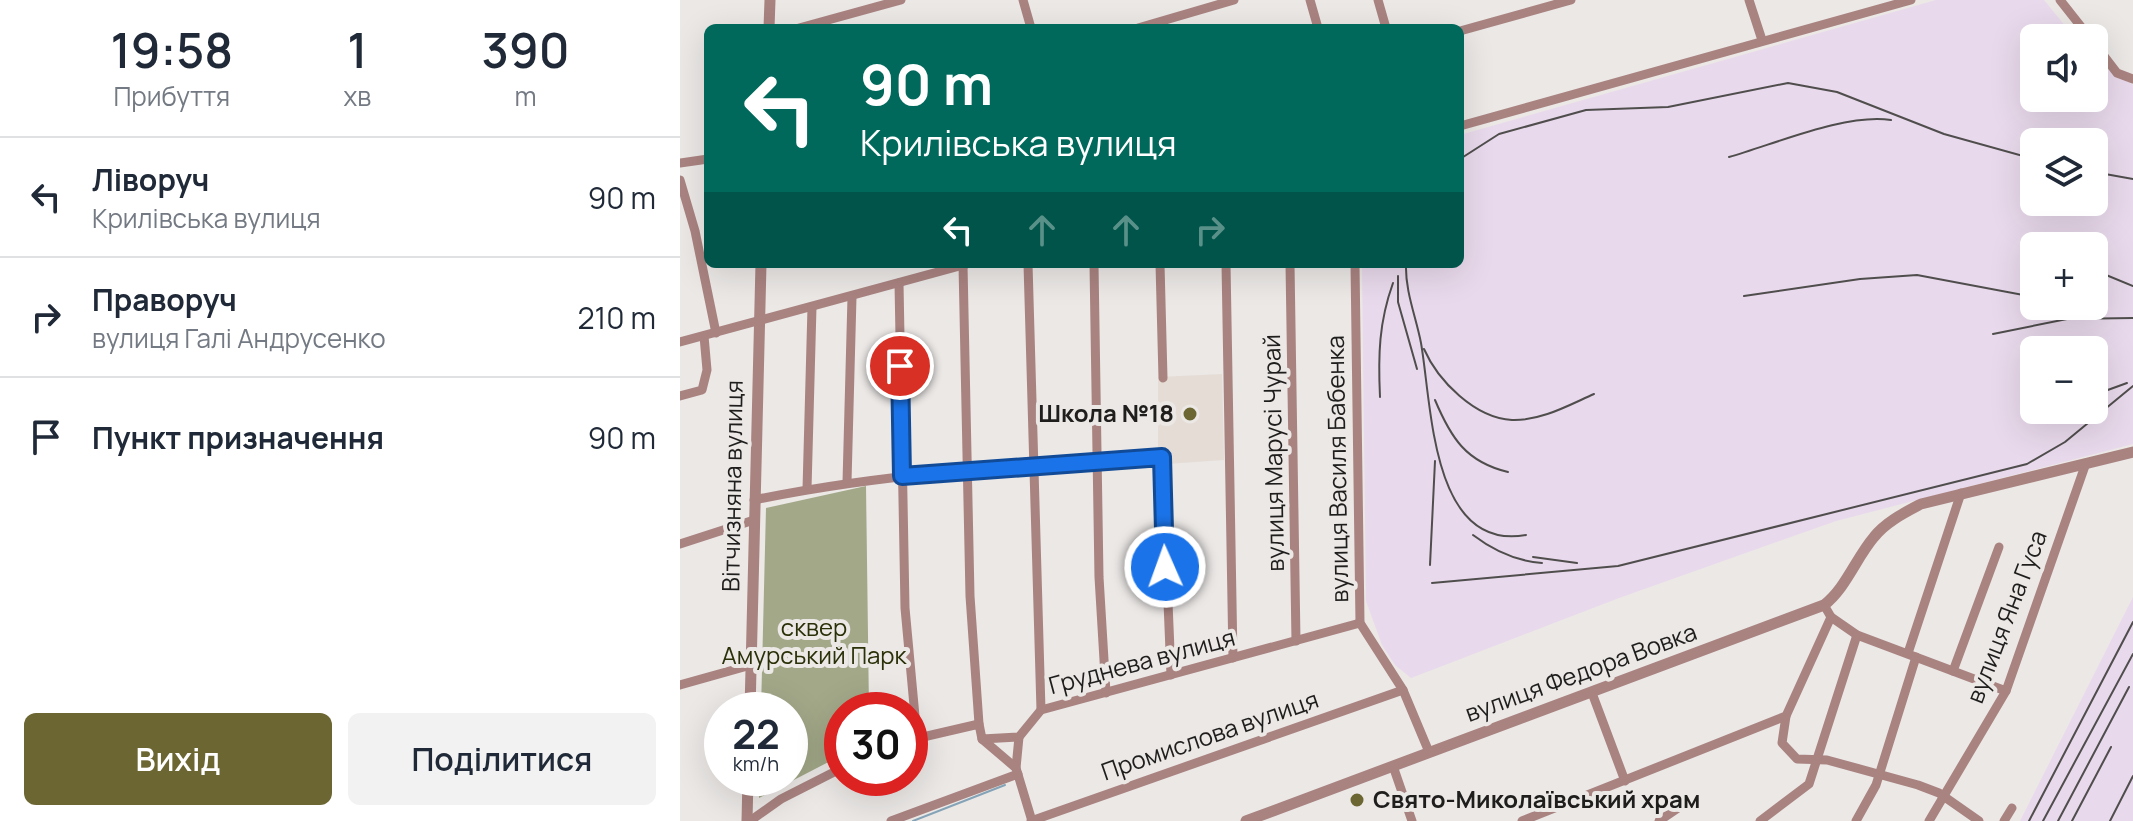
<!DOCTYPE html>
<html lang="uk">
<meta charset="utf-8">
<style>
:root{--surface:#fff;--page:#f2f2f3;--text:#1f2937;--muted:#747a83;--line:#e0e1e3;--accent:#6c6632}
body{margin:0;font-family:Manrope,sans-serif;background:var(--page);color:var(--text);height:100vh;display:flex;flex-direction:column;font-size:30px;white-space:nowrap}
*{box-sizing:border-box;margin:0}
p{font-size:26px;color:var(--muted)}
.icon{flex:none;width:44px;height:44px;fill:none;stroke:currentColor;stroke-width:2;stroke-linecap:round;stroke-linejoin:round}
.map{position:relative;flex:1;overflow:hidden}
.details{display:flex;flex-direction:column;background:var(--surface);width:680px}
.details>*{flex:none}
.top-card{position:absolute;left:24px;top:24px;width:760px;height:244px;border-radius:12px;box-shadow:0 8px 32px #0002;background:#00695c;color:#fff;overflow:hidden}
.tools{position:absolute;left:1340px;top:24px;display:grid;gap:16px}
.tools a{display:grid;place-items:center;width:88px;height:88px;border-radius:12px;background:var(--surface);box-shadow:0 8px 32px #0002;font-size:40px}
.speed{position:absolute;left:24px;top:692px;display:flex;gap:16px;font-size:40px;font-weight:700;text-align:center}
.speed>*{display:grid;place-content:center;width:104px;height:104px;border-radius:50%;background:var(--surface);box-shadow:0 8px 32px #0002;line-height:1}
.speed small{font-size:20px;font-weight:400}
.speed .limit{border:12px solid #d22;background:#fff;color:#111}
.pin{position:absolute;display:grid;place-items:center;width:68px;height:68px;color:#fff;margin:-34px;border:4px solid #fff;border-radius:50%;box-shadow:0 2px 8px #0007}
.me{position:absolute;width:88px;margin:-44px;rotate:358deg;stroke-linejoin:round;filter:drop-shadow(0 0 6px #0008)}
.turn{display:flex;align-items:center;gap:28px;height:168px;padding:0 24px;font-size:36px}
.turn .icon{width:104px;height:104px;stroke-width:2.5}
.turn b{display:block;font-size:56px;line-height:68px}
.lanes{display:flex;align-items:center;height:76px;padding:0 24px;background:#0003;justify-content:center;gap:40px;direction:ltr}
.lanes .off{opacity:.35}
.eta{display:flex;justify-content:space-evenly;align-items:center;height:136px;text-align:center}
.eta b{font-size:48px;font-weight:600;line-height:56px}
.primary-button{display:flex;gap:16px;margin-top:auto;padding:16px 24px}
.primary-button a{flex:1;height:92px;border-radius:12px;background:var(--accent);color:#fff;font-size:32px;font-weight:600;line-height:92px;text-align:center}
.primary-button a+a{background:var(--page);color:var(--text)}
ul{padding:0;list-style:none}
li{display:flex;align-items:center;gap:24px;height:120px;padding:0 24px;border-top:2px solid var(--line)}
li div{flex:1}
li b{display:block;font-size:30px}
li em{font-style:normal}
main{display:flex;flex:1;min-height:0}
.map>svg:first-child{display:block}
.industrial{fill:#e9d9ec;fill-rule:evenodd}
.built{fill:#e5dcd5}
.forest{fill:#a2a888}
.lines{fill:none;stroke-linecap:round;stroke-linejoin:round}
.stream{stroke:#85a3b7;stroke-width:2}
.minor{stroke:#a98380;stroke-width:9}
.tertiary{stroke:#a98380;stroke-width:11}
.rail{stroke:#4f4e4d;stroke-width:2}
.route-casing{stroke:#114b97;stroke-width:20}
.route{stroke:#1a73e8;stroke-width:14}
.poi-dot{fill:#6c6632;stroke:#ebe8e6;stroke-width:3}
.labels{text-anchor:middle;stroke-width:8;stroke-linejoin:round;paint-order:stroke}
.poi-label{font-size:24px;font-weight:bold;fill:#1f1e1d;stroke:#ebe8e6;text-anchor:end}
.street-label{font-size:24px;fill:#1f1e1d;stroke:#ebe8e6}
.park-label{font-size:24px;fill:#2a3007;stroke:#ebe8e6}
</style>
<main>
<section class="details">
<div class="eta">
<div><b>19:58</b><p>Прибуття</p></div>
<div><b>1</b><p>хв</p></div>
<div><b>390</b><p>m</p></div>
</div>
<ul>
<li><svg class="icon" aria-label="left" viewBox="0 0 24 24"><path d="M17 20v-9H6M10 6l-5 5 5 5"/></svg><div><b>Ліворуч</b><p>Крилівська вулиця</p></div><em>90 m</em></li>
<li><svg class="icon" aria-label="right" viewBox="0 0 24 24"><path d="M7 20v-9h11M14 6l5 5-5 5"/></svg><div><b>Праворуч</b><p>вулиця Галі Андрусенко</p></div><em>210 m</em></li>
<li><svg class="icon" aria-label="arrive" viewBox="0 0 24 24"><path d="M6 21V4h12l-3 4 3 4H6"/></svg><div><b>Пункт призначення</b></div><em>90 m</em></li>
</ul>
<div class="primary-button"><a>Вихід</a><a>Поділитися</a></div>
</section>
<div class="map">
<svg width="1453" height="821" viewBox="0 0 1453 821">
<rect width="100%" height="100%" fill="#ebe8e6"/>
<!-- industrial -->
<g class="industrial">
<path d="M1256,0h108l31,38h-41v60h60v-39l39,26v359l-297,77 -217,77 -208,80 -16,-13 -13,-20 -16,-44 -4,-337h98v-129zM1354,142h60v60h-60zM1354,246h60v60h-60zM1354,350h60v60h-60z"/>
<polygon points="1453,597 1453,821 1340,821"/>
</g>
<!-- built -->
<polygon class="built" points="542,374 544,460 487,464 487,453 478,453 478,377"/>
<!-- forest -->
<polygon class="forest" points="186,486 189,710 162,710 162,755 79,798 79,778 110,778 110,710 81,710 86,508"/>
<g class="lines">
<!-- stream -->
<polyline class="stream" points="233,821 325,785"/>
<!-- minor -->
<g class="minor">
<polyline points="343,0 351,28"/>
<polyline points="630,0 638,28"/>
<polyline points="698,0 706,28"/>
<polyline points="1069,0 1082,40"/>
<polyline points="1380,0 1410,38"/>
<polyline points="119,28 221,0"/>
<polyline points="458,28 554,0"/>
<polyline points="780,31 891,0"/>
<polyline points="1414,43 1437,73 1453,79"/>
<polyline points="780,126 1231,0"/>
<polyline points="0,163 28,159"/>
<polyline points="0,180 15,231 36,333"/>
<polyline points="348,264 361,710"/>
<polyline points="414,264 419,577 426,693"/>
<polyline points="480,264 483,378"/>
<polyline points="546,264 553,658"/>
<polyline points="610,264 616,641"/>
<polyline points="675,264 680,623 723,690 749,752"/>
<polyline points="283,265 290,596 299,724"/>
<polyline points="219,283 225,608 237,738"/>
<polyline points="0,342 287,264"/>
<polyline points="0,396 22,390 27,370 24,336"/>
<polyline points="167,482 172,297"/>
<polyline points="127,489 132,307"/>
<path d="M74,500c134,-28 272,-35 408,-43l9,218"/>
<polyline points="0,544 74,520"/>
<polyline points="1151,617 1177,635 1326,691"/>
<polyline points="1228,653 1281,493"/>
<polyline points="1273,671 1319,547"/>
<polyline points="0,685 71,665"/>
<polyline points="912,693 945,781"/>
<polyline points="1106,716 1102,743 1117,759 1147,760 1238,785 1259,793 1299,821"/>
<polyline points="339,737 336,768 352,821"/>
<polyline points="302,739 336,768"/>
<polyline points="230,740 299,724 302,739 339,737 361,710 680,623"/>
<polyline points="713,766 732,821"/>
<polyline points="70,821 101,799 162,768"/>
<polyline points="211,821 338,774"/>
<polyline points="351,821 723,690"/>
<polyline points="842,821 1106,716 1151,617 1144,605"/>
<polyline points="979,821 998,808"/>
<polyline points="1080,821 1129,784 1177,635"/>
<polyline points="1176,821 1196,785 1236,657"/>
<polyline points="1249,821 1326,691 1406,463"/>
<polyline points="1324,821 1332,808"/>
</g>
<!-- tertiary -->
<g class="tertiary">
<polyline points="89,28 90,0"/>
<polyline points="70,710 81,264"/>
<polyline points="67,821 68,778"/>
<path d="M566,821l578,-216c22,-17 32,-47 50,-68 12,-15 30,-24 47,-33l212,-52"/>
</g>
<!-- rail -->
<g class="rail">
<path d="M1049,157c46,-13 117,-44 162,-37"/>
<polyline points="780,159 819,134 906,110 988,107 1108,83 1157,92 1264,134 1354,159"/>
<polyline points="1414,172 1453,179"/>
<polyline points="780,185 782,185"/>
<path d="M726,264c-1,27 10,53 15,79 11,62 10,209 105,192"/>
<polyline points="1414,270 1453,286"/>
<polyline points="718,276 718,302 737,369"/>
<polyline points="1064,296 1180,279 1237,275 1354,297"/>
<polyline points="1313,334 1387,319 1453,318"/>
<path d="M744,349c14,32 51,69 88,71 29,1 57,-15 82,-26"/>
<polyline points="1414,395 1447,383"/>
<path d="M700,397c-2,-42 -1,-75 13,-114"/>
<path d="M755,400c16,38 31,62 73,72"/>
<polyline points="1369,415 1385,410"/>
<path d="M793,535c21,16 43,26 69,28"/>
<polyline points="853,557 897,563"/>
<polyline points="750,565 755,461"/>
<polyline points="752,583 938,566 1347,464 1385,442 1453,386"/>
<polyline points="1349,821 1453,622"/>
<polyline points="1363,821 1453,654"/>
<polyline points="1378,821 1449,687"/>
<polyline points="1392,821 1431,747"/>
<polyline points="1430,821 1453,776"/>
</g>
</g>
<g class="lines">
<defs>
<polyline id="route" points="220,366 222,476 482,457 485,567"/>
</defs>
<!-- route casing -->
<use href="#route" class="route-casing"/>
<!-- route -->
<use href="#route" class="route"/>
</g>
<!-- markers -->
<g class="poi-dot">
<circle cx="510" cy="414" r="8"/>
<circle cx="677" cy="800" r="8"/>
</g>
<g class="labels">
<!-- poi labels -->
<g class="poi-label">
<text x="494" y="422">Школа №18</text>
<text x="693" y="808" text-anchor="start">Свято-Миколаївський храм</text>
</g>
<!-- street labels -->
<g class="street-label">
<text transform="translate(594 453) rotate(-91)" y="8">вулиця Марусі Чурай</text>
<text transform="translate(658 469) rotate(-91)" y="8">вулиця Василя Бабенка</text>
<text transform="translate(53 486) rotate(-89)" y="8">Вітчизняна вулиця</text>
<text transform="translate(1327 617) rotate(-69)" y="8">вулиця Яна Гуса</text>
<text transform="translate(462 662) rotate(-15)" y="8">Груднева вулиця</text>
<text transform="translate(901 673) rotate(-20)" y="8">вулиця Федора Вовка</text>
<text transform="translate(530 736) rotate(-19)" y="8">Промислова вулиця</text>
</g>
<!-- park labels -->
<g class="park-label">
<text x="134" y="636">сквер<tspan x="134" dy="28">Амурський Парк</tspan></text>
</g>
</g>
</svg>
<div class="tools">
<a><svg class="icon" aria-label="sound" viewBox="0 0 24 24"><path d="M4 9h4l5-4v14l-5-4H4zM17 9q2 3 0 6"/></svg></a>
<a><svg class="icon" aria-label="layers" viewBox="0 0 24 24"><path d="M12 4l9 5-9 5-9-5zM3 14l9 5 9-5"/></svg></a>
<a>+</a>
<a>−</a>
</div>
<div class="speed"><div>22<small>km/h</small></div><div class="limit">30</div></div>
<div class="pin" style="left:220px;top:366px;background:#d93025"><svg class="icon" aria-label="arrive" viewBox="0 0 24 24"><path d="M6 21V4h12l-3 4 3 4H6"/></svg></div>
<svg class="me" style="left:485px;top:567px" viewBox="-20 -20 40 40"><circle r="17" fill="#1a73e8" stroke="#fff" stroke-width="3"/><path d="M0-11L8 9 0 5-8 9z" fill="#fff"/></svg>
<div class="top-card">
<div class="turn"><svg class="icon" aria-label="left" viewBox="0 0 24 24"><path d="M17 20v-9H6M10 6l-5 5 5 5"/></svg><div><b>90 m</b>Крилівська вулиця</div></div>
<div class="lanes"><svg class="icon" aria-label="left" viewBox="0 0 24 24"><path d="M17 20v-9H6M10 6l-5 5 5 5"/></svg><svg class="icon off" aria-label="ahead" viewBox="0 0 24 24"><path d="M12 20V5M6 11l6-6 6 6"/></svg><svg class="icon off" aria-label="ahead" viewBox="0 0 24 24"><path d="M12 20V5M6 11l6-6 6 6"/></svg><svg class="icon off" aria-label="right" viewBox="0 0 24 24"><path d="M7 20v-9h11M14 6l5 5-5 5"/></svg></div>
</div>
</div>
</main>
